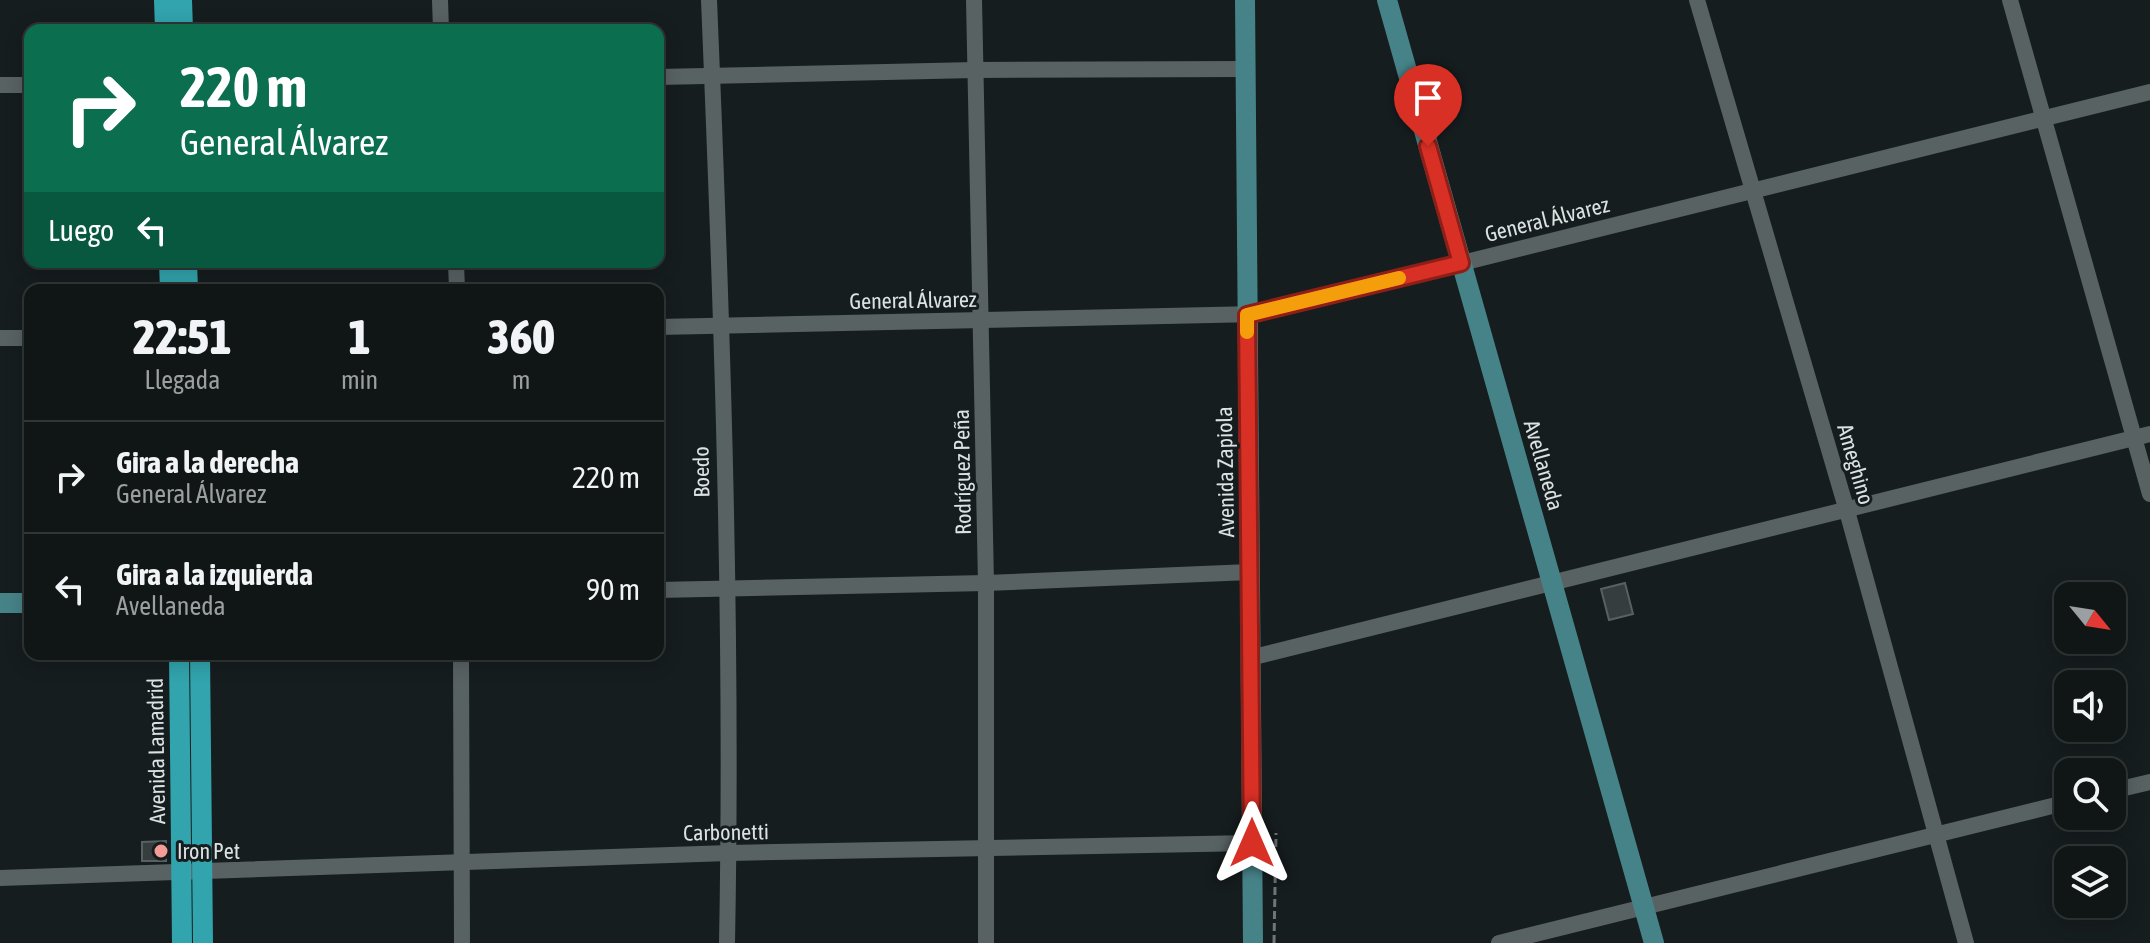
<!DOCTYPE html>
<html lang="es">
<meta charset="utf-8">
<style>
:root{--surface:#101616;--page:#191f1f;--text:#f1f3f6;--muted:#9c9fa1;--line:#303535}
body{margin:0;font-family:"Asap Condensed",sans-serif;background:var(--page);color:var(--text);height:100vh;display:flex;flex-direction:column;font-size:30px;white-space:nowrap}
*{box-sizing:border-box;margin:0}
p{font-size:26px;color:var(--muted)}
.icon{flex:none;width:44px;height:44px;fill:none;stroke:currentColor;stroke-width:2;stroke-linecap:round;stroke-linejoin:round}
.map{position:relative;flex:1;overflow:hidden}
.drawer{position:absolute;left:24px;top:284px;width:640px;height:376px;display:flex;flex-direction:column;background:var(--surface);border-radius:16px;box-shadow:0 4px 20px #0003,0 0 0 2px var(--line)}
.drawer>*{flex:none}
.hud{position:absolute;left:24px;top:24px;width:640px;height:244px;border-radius:16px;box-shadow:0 4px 20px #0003,0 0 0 2px var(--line);background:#0b6e4f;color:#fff;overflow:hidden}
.needle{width:52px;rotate:120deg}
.controls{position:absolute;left:2054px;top:582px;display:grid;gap:16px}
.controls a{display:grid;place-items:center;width:72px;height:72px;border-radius:16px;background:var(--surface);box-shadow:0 4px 20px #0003,0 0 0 2px var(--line);font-size:40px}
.pin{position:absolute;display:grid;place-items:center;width:68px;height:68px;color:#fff;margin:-82px -34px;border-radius:50% 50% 50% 0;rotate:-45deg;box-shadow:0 0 8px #0007}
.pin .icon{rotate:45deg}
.me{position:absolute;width:88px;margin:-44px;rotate:0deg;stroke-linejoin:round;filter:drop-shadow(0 0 6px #0008)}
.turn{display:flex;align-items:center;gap:28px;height:168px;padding:0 24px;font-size:36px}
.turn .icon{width:104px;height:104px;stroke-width:2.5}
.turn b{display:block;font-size:56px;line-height:68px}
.then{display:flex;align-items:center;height:76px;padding:0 24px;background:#0003;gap:16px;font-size:30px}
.eta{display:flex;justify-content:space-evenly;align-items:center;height:136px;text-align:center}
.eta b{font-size:48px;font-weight:800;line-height:56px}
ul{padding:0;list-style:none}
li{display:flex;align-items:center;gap:24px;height:112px;padding:0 24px;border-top:2px solid var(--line)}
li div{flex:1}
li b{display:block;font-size:30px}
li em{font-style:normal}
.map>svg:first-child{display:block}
.building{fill:#353d3e;stroke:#586162;stroke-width:2}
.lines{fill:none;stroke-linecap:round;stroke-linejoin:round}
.path{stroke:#707677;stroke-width:3;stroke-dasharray:8 4;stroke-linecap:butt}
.street{stroke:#596263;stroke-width:16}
.secondary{stroke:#468388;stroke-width:20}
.primary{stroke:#32a4ad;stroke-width:20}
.route-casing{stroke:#8d1f18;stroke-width:20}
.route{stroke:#d93025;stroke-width:14}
.slow{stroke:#f59e0b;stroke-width:14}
.poi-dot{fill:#f59c96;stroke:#161d1e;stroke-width:3}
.labels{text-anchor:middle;stroke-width:6;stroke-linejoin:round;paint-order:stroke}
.street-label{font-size:22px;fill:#dce1e1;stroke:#161d1e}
.poi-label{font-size:22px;fill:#dce1e1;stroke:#161d1e;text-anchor:start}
</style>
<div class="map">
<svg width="2150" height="943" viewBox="0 0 2150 943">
<rect width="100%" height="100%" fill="#161d1e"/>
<!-- building -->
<g class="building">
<polygon points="1625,583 1633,614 1609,620 1601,589"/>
<polygon points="166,841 166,861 142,861 142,842"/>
</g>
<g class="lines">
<!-- path -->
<polyline class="path" points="1274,943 1276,833"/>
<!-- street -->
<g class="street">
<polyline points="440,0 441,30"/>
<path d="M709,0c13,314 24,629 18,943"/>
<polyline points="974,0 986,583 986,943"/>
<polyline points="1697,0 1847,511 1966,943"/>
<polyline points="2010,0 2150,494"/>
<polyline points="658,77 975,70 1246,69"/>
<polyline points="0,85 30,85"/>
<polyline points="456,262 457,290"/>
<polyline points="658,327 1257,314 2150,92"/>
<polyline points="0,338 30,338"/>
<polyline points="658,590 986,583 1250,572"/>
<polyline points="461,654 462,943"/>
<polyline points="1250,658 2150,434"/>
<polyline points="2112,791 2150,782"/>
<polyline points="0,878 729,853 1252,843"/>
<polyline points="1499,943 2068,802"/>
</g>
<!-- secondary -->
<g class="secondary">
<polyline points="1245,0 1253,943"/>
<polyline points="1387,0 1654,943"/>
<polyline points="0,603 30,603"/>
</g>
<!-- primary -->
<g class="primary">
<polyline points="164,0 165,30"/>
<polyline points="182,0 183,30"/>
<polyline points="169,262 170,290"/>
<polyline points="187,262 188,290"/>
<polyline points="179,654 182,943"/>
<polyline points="200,654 203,943"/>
</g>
</g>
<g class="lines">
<defs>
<polyline id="route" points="1252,843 1247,315 1461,263 1428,146"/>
</defs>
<!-- route casing -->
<use href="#route" class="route-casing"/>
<!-- route -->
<use href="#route" class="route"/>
<!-- slow -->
<polyline class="slow" points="1247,332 1247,315 1399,278"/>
</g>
<!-- markers -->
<circle class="poi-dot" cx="161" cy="851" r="8"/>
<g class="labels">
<!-- street labels -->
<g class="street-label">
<text transform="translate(1547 219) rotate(-14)" y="8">General Álvarez</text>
<text transform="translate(913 300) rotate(-1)" y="8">General Álvarez</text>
<text transform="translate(1856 464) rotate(74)" y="8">Ameghino</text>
<text transform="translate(1544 465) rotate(74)" y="8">Avellaneda</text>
<text transform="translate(701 472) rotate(-91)" y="8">Boedo</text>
<text transform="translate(962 472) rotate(-91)" y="8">Rodríguez Peña</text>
<text transform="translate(1225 472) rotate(-91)" y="8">Avenida Zapiola</text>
<text transform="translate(156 751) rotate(-91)" y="8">Avenida Lamadrid</text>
<text transform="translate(726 832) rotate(-1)" y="8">Carbonetti</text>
</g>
<!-- poi labels -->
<g class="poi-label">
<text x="177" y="859">Iron Pet</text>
</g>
</g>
</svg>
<div class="controls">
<a><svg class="needle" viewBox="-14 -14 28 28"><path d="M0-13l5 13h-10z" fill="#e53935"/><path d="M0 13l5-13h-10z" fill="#9c9fa1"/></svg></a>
<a><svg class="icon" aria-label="sound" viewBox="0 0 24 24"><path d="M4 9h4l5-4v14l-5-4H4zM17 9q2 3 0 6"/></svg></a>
<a><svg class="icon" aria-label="search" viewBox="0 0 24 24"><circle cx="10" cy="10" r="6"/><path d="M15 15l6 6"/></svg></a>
<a><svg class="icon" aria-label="layers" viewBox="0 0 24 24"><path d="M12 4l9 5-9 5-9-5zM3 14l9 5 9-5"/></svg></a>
</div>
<div class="pin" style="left:1428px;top:146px;background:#d93025"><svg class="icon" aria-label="arrive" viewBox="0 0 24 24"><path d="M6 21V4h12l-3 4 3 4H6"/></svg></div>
<svg class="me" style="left:1252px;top:843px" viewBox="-20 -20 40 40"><path d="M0-17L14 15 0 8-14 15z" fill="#d93025" stroke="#fff" stroke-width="4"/></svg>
<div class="hud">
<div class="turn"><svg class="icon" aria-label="right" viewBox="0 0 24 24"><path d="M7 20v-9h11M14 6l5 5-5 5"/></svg><div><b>220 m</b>General Álvarez</div></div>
<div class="then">Luego<svg class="icon" aria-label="left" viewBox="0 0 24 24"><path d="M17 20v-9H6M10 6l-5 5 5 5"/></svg></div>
</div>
<section class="drawer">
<div class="eta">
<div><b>22:51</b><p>Llegada</p></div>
<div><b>1</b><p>min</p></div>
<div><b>360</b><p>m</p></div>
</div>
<ul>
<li><svg class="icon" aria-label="right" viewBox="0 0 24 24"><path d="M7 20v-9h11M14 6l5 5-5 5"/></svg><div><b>Gira a la derecha</b><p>General Álvarez</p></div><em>220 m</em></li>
<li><svg class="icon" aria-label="left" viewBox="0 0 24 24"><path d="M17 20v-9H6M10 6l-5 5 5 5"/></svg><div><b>Gira a la izquierda</b><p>Avellaneda</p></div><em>90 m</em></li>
</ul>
</section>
</div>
